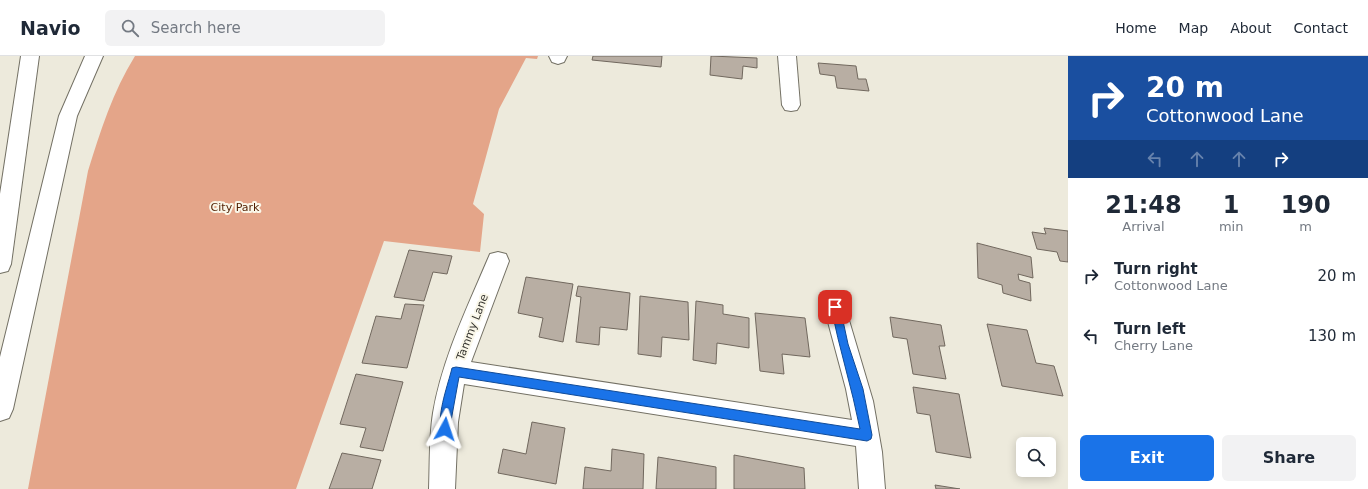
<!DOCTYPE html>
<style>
:root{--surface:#fff;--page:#f2f2f3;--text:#1f2937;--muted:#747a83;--line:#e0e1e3;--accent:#1a73e8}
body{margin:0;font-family:"DejaVu Sans",sans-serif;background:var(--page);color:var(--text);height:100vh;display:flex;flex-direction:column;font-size:15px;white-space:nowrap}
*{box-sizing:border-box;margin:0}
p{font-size:13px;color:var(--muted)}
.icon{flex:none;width:22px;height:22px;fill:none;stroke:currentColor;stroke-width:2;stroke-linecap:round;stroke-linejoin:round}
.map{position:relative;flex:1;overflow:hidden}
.details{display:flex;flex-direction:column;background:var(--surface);width:300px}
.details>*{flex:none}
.banner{background:#1a4fa0;color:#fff;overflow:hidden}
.fabs{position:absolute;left:1016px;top:381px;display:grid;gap:8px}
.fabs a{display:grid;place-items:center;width:40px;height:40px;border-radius:6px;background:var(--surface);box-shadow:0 2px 10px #0003;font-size:20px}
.pin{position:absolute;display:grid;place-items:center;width:34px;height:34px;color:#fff;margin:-17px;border-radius:8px;box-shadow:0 2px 6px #0006}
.me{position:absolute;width:44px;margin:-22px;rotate:5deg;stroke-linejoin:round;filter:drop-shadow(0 0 3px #0008)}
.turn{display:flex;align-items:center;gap:14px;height:84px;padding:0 12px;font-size:18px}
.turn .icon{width:52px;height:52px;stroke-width:2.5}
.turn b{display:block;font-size:28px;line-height:34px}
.lanes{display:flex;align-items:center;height:38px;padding:0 12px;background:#0003;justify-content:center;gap:20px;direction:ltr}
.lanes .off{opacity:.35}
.eta{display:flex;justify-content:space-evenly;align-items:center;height:68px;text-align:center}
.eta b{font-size:24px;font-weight:700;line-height:28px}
.action{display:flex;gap:8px;margin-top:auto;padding:8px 12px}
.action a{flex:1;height:46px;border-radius:6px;background:var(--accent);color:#fff;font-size:16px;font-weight:700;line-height:46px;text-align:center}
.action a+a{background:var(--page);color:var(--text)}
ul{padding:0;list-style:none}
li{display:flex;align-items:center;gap:12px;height:60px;padding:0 12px}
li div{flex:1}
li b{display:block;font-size:15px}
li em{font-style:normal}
header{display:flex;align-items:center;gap:24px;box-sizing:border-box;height:56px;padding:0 20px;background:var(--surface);border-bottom:1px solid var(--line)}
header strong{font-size:19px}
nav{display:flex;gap:22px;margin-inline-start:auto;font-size:14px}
.search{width:280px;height:36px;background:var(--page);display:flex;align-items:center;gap:10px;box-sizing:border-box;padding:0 14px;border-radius:6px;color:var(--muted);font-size:15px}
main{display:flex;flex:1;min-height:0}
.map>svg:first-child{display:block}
.green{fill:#e4a589}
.building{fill:#b8aea3;stroke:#71685e}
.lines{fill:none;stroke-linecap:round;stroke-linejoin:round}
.minor-casing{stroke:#737064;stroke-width:2}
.highway-casing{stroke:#737064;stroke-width:2}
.minor{fill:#fff;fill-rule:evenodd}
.highway{fill:#fff;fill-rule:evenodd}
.route{fill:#1a73e8;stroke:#114b97}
.labels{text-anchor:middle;stroke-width:4;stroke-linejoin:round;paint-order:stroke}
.park-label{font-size:11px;fill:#511e01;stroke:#faf7e9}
.street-label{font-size:11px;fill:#363530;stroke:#faf7e9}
</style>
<header>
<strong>Navio</strong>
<div class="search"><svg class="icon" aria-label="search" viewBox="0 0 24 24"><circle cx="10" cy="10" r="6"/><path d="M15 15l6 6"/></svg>Search here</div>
<nav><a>Home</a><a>Map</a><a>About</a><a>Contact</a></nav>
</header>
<main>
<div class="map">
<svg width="1068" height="433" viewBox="0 0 1068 433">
<rect width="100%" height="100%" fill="#edeadc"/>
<!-- green -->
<path class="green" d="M135,0h403l-1,3 -11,-1 -27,51 -26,95 11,10 -4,38 -96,-11 -88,248h-268l60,-318c12,-39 25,-80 47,-115z"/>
<!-- building -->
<g class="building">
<polygon points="593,0 662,0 661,11 592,4"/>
<polygon points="711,0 757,2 757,12 743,10 742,23 710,19"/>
<polygon points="818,7 856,10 858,23 866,23 869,35 837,32 835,20 820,18"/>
<polygon points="1044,172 1068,175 1068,206 1060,205 1057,196 1037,193 1032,176 1046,178"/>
<polygon points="977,187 1031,201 1033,222 1018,218 1019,224 1030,227 1031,245 1003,237 1002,229 978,222"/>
<polygon points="409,194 452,200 447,218 433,216 424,245 394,241"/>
<polygon points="526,221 573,228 563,286 539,281 543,262 518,257"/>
<polygon points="578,230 630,237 627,274 600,271 599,289 576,286 581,241 576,240"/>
<polygon points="640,240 688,246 689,284 662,281 661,301 638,298"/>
<polygon points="696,245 723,249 723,258 749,262 749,292 717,287 716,308 693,304"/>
<polygon points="405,248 424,249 407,312 362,307 376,260 401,263"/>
<polygon points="755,257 805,262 810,301 782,298 784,318 760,315"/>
<polygon points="890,261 941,269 945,290 939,290 946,323 913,318 907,283 893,281"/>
<polygon points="987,268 1027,274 1036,307 1054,310 1063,340 1002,330"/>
<polygon points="356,318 403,326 383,395 360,391 366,372 340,368"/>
<polygon points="913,331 959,338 971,402 936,396 930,359 917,357"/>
<polygon points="532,366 565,372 556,428 498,417 503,393 526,398"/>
<polygon points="612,393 644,398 643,433 583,433 585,411 611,415"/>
<polygon points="342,397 381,404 372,433 329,433"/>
<polygon points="734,399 804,412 805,433 734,433"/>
<polygon points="658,401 716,411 716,433 656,433"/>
<polygon points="935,429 960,433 936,433"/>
</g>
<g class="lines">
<defs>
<g id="minor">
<polygon points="549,0 567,0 564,6 558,8 552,6"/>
<polygon points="778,0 796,0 800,49 797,54 791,55 785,54 782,49"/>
<path d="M498,196l8,2 3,7 -38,101 381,58 -6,-31 -22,-82 3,-7 8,-3 8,3 30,101 9,51 3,37h-26l-3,-43 -392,-62 -6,38 -3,67h-26c1,-25 0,-51 4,-76 9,-53 33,-103 54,-152l3,-7z"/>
</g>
<g id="highway">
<polygon points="21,0 39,0 11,208 8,215 0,217 0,138"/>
<polygon points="85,0 103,0 77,60 13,353 9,362 0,365 0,301 59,60"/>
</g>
</defs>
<!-- minor casing -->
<use href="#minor" class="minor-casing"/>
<!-- highway casing -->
<use href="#highway" class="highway-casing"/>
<!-- minor -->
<use href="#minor" class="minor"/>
<!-- highway -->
<use href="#highway" class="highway"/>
</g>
<!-- route -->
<path class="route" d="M835,247l5,4 8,37 15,45 9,46 -1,4 -4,2 -408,-64 -10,55 -4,2 -3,-2c-6,-14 5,-45 9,-60l1,-4 4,-1 404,62c-8,-41 -21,-81 -29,-122z"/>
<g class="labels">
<!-- park labels -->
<g class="park-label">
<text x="235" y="155">City Park</text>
</g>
<!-- street labels -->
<g class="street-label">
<text transform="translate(472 271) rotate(-69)" y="4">Tammy Lane</text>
</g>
</g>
</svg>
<div class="fabs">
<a><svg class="icon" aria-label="search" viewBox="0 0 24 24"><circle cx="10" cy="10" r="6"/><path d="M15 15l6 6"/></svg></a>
</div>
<div class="pin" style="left:835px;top:251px;background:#d93025"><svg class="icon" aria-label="arrive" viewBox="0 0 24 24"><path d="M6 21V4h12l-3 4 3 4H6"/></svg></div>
<svg class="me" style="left:445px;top:373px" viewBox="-20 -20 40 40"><path d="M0-17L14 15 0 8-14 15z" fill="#1a73e8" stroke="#fff" stroke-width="4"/></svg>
</div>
<section class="details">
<div class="banner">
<div class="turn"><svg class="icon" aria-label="right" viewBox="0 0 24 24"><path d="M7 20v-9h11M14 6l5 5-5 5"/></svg><div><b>20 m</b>Cottonwood Lane</div></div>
<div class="lanes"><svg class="icon off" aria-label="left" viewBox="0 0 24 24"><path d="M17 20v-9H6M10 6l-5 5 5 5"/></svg><svg class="icon off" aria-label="ahead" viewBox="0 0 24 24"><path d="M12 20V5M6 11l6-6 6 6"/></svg><svg class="icon off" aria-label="ahead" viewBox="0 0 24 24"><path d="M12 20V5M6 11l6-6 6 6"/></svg><svg class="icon" aria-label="right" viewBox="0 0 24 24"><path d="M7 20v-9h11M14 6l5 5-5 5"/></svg></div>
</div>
<div class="eta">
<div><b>21:48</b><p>Arrival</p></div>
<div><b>1</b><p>min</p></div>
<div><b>190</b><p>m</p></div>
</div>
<ul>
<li><svg class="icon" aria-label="right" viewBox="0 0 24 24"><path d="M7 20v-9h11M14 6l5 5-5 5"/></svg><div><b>Turn right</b><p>Cottonwood Lane</p></div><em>20 m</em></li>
<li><svg class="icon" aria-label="left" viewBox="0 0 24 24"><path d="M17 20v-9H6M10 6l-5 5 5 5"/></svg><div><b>Turn left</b><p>Cherry Lane</p></div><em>130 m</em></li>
</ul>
<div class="action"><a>Exit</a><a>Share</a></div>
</section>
</main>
